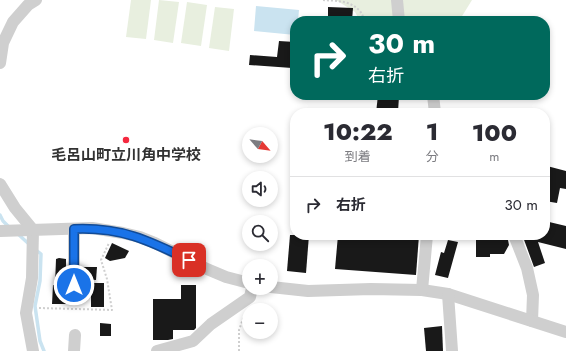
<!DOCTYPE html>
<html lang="ja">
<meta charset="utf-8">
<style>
:root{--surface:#fff;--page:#f7f7f7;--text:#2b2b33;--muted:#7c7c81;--line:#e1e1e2}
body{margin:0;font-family:Jost,"Noto Sans JP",sans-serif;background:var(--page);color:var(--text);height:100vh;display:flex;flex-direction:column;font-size:15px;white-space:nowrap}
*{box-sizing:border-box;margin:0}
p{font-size:13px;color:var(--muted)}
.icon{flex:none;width:22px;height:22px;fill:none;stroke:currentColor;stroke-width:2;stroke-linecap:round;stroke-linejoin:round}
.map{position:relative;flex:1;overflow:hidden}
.details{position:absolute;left:290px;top:108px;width:260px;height:132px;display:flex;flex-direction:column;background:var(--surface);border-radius:16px;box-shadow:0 2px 6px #0003}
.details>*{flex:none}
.guide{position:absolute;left:290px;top:16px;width:260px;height:84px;border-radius:16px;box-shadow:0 2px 6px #0003;background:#00695c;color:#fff;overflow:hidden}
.needle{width:26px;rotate:118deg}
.fabs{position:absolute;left:242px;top:127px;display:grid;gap:8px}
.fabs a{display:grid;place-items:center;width:36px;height:36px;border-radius:50%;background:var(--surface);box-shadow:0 2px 6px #0003;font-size:20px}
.pin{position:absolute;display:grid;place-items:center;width:34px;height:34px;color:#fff;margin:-17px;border-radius:8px;box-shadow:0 2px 6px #0006}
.me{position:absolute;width:44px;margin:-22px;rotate:0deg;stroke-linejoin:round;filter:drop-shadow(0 0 3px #0008)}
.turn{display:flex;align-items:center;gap:14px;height:84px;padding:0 12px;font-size:18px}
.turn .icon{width:52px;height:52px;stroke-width:2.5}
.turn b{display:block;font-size:28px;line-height:34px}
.eta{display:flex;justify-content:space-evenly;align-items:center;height:68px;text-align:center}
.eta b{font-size:24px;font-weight:800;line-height:28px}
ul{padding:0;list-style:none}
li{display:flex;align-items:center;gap:12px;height:56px;padding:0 12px;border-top:1px solid var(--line)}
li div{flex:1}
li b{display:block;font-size:15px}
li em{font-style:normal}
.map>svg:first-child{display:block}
.green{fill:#e8efdf}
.water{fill:#cae3f0}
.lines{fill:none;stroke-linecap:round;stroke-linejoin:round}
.stream{stroke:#cae3f0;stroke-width:3.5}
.building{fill:#191919}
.path{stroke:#cfcfcf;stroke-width:2;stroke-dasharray:2 2;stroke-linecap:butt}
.minor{stroke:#cfcfcf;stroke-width:12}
.route-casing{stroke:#114b97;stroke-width:10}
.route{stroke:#1a73e8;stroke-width:7}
.poi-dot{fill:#f5283f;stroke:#fff;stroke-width:1.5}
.labels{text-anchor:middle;stroke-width:4;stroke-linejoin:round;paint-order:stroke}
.poi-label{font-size:15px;font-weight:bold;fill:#323232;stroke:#fff}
</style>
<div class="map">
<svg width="566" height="351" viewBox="0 0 566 351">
<rect width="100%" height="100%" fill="#fff"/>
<!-- green -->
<g class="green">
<polygon points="131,0 151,0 146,39 126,37"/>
<polygon points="159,0 179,2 173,43 154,40"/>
<polygon points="336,0 472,0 459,21 360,21 355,12"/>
<polygon points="187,2 207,5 201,46 181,43"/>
<polygon points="215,7 234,9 229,51 209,48"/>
</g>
<!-- water -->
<polygon class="water" points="256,6 299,10 298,21 295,21 295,35 254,31"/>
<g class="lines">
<!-- stream -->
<g class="stream">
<polyline points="0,215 3,221 10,228"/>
<polyline points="18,234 30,245"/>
<polyline points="36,250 41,254 40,281 35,306 40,341 44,351"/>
</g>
</g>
<!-- building -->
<g class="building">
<polygon points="328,7 353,8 352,21 328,21"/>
<polygon points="279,41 295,42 295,52 293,52 292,68 249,65 250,55 277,57"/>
<polygon points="378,95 399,95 398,113 376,113"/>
<polygon points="547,166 566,171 566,189 560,188 557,203 545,201 545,172"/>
<polygon points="545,221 566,226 566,249 538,242 545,263 534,267 523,237 524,235 545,235"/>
<polygon points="290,235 309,235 306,273 287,271"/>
<polygon points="338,235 419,235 416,275 335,269"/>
<polygon points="476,235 507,235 509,245 504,254 490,254 490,257 476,257"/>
<polygon points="448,240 458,242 448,278 435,275 441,252 444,253"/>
<polygon points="112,243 129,251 125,258 110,261 105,258"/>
<polygon points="59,258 66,259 66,285 68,289 72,292 71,304 52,304 53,285 55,285 56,259"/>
<polygon points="82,267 97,267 96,280 82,279"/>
<rect x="91" y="283" width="13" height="24"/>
<polygon points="181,285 196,285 196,328 194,330 173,330 173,339 168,340 153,340 153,299 181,299"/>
<polygon points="100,323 111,324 111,336 100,336"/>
<polygon points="442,326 443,351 426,351 424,328"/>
</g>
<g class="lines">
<!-- path -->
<g class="path">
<path d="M323,0c12,1 26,0 36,10 3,3 4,7 6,11"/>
<polyline points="39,308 112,310 107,279 101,260 109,243"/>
<polyline points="239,351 239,330 244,316"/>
</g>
<!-- minor -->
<g class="minor">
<polyline points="397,0 399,21"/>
<polyline points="0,63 3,43 13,22 28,5 36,0"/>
<polyline points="433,95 435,113"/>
<polyline points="0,184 15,208 33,230 32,278 26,313 33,351"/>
<polyline points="0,231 92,228 123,233 140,237 155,243 207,269 226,277 249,283"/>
<polyline points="514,235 527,268 533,295 532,321"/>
<polyline points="74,285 74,229"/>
<polyline points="271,287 308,291 371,289 422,290 448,294 566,332"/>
<polyline points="422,290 427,235"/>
<polyline points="448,294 452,351"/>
<polyline points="74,351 75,335"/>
<polyline points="157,351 193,341 211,324 250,297 252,288"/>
</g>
</g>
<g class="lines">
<defs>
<path id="route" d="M74,285v-56c47,-2 74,11 115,31"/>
</defs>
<!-- route casing -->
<use href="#route" class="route-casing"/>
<!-- route -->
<use href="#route" class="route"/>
</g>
<!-- markers -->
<circle class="poi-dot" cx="126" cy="140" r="4"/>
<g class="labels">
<!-- poi labels -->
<g class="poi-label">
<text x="126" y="160">毛呂山町立川角中学校</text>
</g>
</g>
</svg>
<div class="fabs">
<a><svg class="needle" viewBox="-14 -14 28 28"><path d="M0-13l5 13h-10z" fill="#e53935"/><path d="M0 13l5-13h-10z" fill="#7c7c81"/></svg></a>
<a><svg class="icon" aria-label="sound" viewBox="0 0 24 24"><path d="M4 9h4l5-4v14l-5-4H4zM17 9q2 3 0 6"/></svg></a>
<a><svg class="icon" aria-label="search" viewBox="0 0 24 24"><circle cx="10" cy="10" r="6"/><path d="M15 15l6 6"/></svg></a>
<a>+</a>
<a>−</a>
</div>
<div class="pin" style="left:189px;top:260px;background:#d93025"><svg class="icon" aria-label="arrive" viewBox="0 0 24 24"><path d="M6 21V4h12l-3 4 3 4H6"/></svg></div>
<svg class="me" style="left:74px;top:285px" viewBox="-20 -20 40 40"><circle r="17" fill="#1a73e8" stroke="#fff" stroke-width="3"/><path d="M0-11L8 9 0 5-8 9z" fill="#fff"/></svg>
<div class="guide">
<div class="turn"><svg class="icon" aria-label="right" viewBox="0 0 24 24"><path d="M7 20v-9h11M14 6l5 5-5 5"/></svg><div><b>30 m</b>右折</div></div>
</div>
<section class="details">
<div class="eta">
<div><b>10:22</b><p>到着</p></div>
<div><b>1</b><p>分</p></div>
<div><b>100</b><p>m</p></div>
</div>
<ul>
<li><svg class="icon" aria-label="right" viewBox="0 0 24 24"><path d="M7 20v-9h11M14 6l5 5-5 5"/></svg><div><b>右折</b></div><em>30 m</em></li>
</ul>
</section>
</div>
